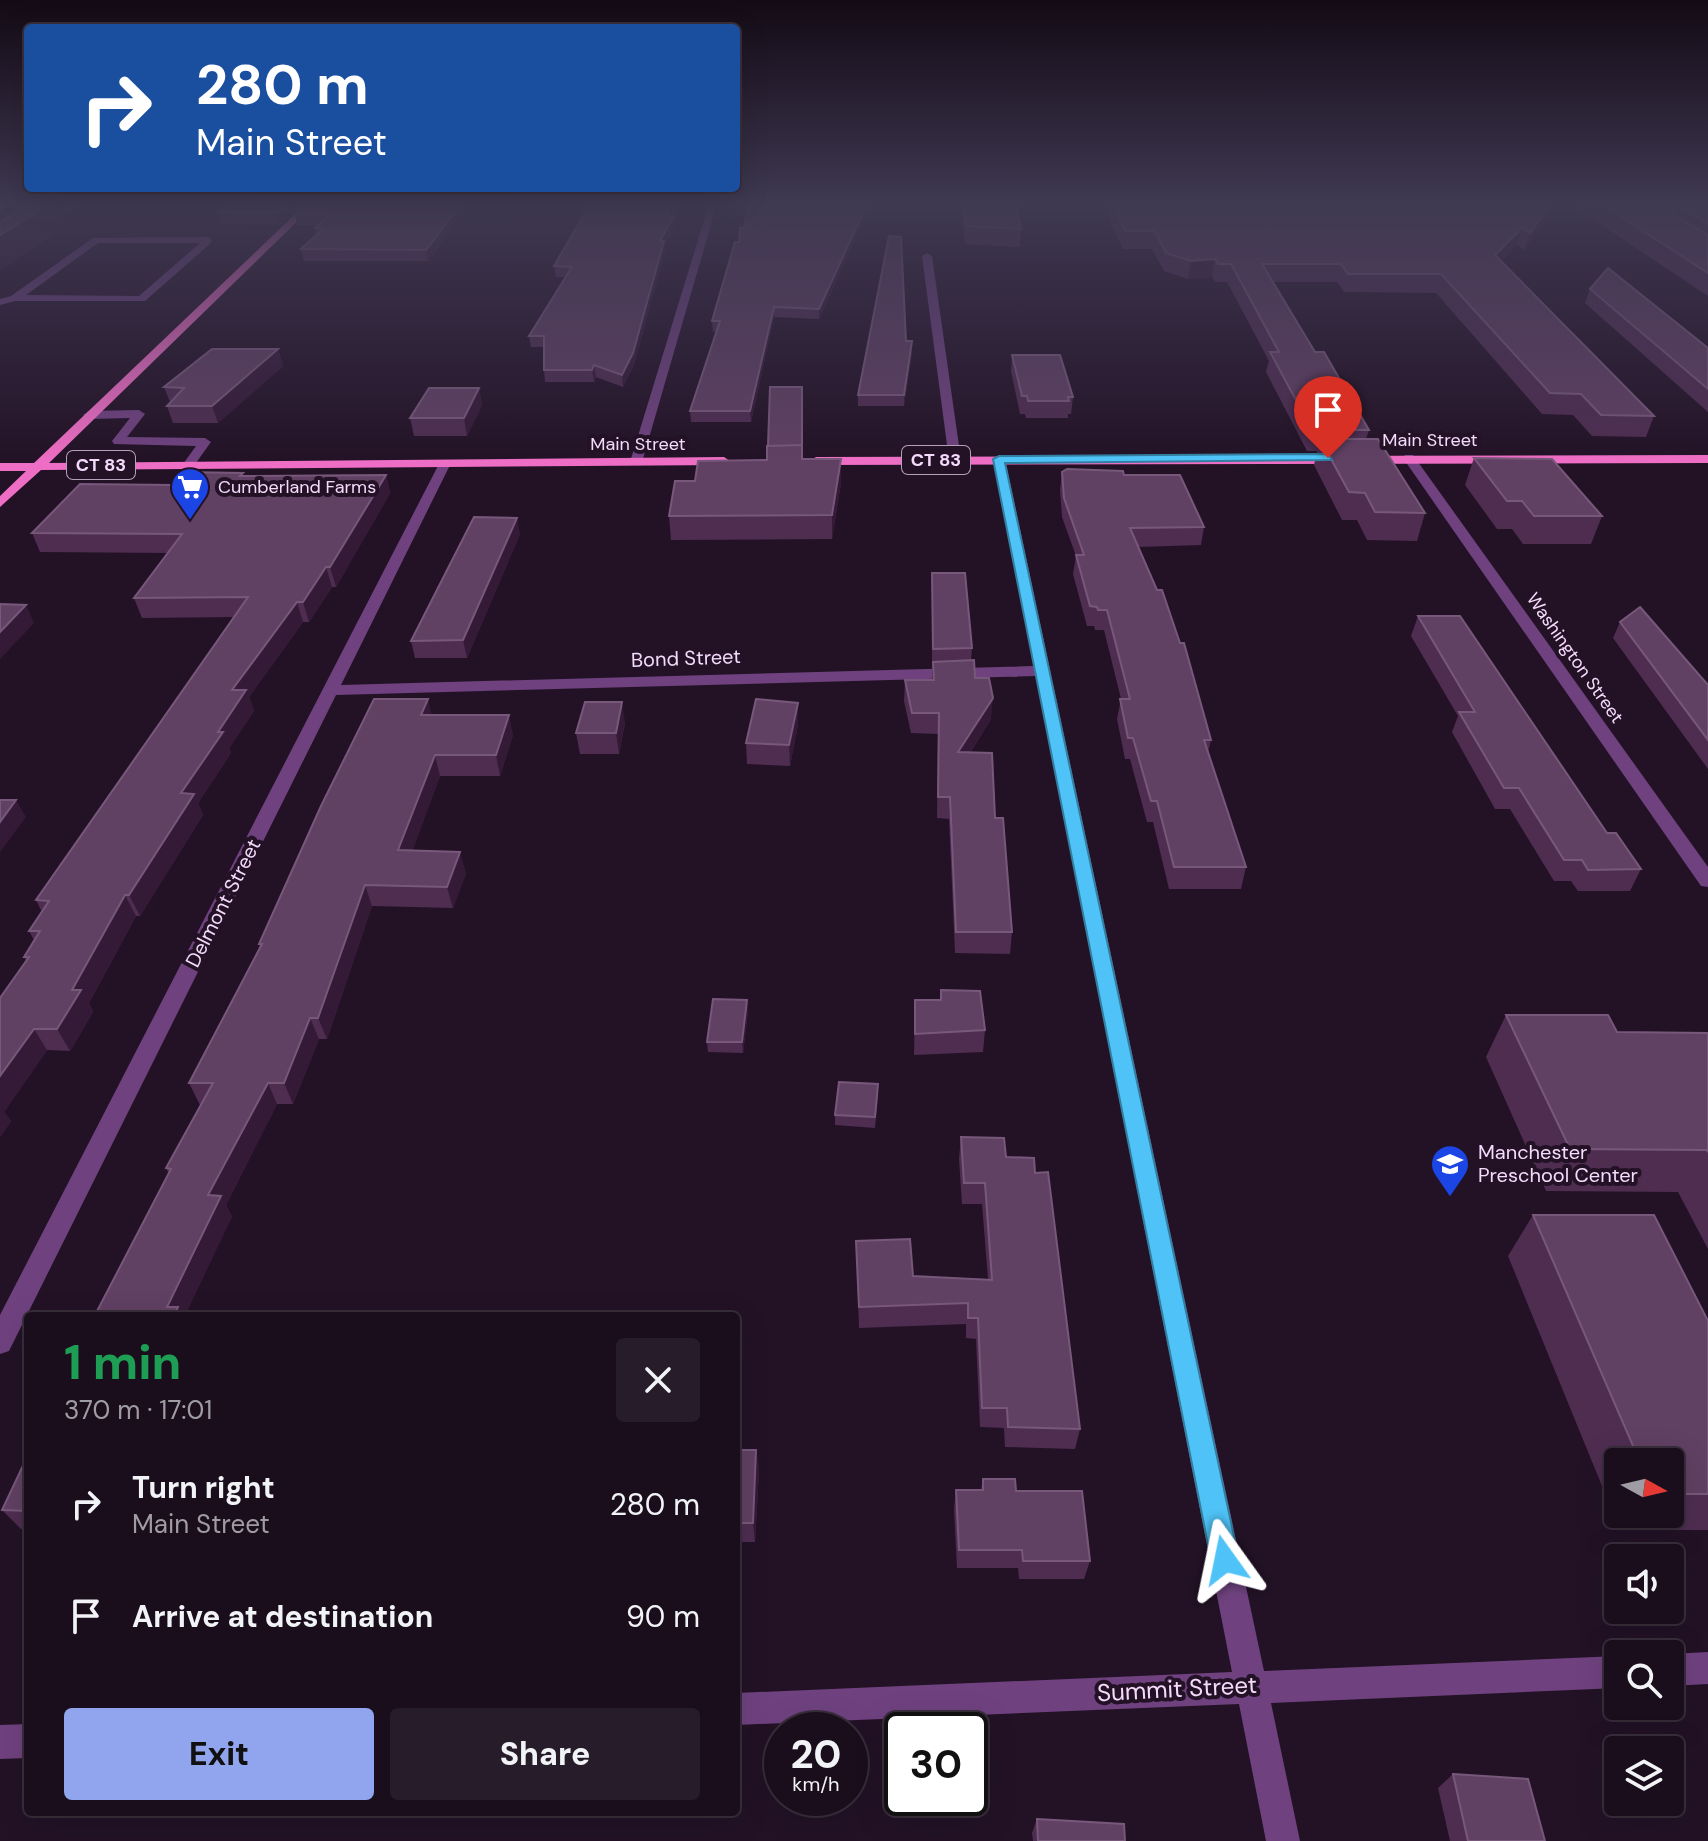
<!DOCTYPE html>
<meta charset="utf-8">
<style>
:root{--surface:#1a0e1c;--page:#271c29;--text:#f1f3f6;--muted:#9f9ca3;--line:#382e3b;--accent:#91a5ef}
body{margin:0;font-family:"DM Sans",sans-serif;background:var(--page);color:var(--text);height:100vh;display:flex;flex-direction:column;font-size:30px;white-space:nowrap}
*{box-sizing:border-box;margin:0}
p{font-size:26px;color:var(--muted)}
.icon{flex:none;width:44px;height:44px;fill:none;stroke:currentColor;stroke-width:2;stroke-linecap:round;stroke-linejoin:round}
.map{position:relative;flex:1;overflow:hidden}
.sheet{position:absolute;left:24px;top:1312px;width:716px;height:504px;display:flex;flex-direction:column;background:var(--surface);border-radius:8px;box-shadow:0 8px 32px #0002,0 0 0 2px var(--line)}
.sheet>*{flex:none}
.top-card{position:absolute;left:24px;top:24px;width:716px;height:168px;border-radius:8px;box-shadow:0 8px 32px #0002,0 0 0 2px var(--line);background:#1a4fa0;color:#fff;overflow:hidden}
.needle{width:52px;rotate:98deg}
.fabs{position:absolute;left:1604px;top:1448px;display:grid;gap:16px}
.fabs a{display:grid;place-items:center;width:80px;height:80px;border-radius:8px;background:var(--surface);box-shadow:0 8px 32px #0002,0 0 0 2px var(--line);font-size:40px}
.speed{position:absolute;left:764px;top:1712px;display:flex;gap:16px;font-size:40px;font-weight:700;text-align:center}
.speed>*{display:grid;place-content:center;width:104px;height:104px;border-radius:50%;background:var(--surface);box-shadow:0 8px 32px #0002,0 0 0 2px var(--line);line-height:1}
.speed small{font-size:20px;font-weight:400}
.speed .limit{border:4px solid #111;border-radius:12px;background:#fff;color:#111}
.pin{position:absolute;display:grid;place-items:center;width:68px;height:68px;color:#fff;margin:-82px -34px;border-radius:50% 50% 50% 0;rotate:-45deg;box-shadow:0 0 8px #0007}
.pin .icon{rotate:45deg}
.me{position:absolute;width:88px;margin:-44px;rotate:348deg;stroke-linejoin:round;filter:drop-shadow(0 0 6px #0008)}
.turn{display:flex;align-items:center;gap:28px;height:168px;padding:0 40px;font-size:36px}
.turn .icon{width:104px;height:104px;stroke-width:2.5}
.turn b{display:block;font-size:56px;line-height:68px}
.round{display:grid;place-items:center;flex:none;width:84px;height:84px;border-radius:8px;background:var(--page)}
.summary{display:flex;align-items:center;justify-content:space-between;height:136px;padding:0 40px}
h1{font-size:48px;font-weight:800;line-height:60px;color:#1e9e55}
.button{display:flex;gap:16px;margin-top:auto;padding:16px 40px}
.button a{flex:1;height:92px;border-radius:8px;background:var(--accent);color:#111;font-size:32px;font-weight:800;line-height:92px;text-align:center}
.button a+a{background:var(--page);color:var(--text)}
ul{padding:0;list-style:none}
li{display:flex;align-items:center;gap:24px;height:112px;padding:0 40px}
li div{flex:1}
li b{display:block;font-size:30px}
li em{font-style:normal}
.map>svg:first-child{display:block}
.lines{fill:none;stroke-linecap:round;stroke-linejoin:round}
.minor{fill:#6f427f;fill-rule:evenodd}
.major{fill:#ef6ec5;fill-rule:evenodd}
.wall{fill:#4e2d51;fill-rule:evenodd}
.shaded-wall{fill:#351a38}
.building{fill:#604063;stroke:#77587b;stroke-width:2}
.route{fill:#4fc3f7;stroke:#337fa1;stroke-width:2}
.labels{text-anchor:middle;stroke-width:8;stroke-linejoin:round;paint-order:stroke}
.far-street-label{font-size:18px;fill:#f5dbfb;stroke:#231226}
.shield{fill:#231226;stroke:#b69fbb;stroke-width:2}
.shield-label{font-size:18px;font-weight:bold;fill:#f5dbfb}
.far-poi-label{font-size:18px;fill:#f5dbfb;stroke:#231226;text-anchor:start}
.street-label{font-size:20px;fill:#f5dbfb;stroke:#231226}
.poi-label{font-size:20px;fill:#f5dbfb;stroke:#231226;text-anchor:start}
.near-street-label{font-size:24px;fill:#f5dbfb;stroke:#231226}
</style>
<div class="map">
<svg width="1708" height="1841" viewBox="0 0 1708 1841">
<rect width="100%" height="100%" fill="#231226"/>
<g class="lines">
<!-- minor -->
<g class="minor">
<polygon points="69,204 79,204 0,256 0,249"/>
<polygon points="709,204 717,204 642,462 632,465 630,462"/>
<path d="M209,237l3,5 -67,59h-130l-15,4v-6l11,-3 82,-58zM98,243h102l-61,53 -113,-1z"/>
<polygon points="927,253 932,256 961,460 955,464 949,460 922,256"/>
<polygon points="139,410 145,414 127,437 205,438 211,442 193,467 189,468 183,464 196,446 114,444 112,441 130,418 89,419 83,415 89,411"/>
<polygon points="999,455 1005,459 1264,1671 1618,1656 1618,1688 1271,1703 1300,1841 1266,1841 1239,1704 736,1725 736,1693 1232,1672 1036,676 336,695 9,1351 0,1354 0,1315 441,460 451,463 341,685 1034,666 993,459"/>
<polygon points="1405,455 1413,455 1708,867 1708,887 1701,886 1403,458"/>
<polygon points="1708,1652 1708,1684 1670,1686 1670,1654"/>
<polygon points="28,1724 28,1758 0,1759 0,1725"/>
</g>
<!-- major -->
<g class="major">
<polygon points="306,204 315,204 49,463 724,457 730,461 724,465 41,470 0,507 0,496 26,471 0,471 0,463 34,463"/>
<polygon points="1708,455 1708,463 816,465 810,461 816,457"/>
</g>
</g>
<!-- wall -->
<g class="wall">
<polygon points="230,204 301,204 280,225 221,224 218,213"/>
<polygon points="305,204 471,204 428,261 304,261 301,249 316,235 315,228 318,226 297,225 295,215"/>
<polygon points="749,204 871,204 819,319 774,317 751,422 691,422 690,411 716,331 713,332 712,321 744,228"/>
<polygon points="960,204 1558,204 1524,250 1517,244 1501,261 1654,416 1646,437 1592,436 1573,415 1542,414 1436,293 1344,292 1337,282 1273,282 1315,352 1369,430 1366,439 1425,513 1417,541 1367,540 1357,520 1342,520 1314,465 1317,451 1307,451 1266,372 1269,361 1227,282 1215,282 1212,277 1188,279 1164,271 1152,249 1123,249 1102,205 1016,205 1021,229 1020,247 965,244"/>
<polygon points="1570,204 1656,204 1663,208 1664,204 1708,204 1708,296"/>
<polygon points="673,216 675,226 665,245 665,251 634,365 623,387 596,377 594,382 545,382 544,370 544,347 531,347 529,336 566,277 556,277 554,266"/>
<polygon points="1590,289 1708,348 1708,412 1585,303"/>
<polygon points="906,341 912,352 904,406 858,406 858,395"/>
<polygon points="278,349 283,366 218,423 173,423 167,406 170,402 164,387"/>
<polygon points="1012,355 1073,397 1071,414 1068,414 1068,418 1026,418 1025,414 1020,414 1011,371"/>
<polygon points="479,388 482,405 467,436 414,436 410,418"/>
<polygon points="1474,458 1602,516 1591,544 1523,544 1512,529 1497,529 1465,485"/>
<polygon points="802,459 841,459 841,483 832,539 671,540 669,516 695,481 767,460"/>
<polygon points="1062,472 1124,475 1204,527 1201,545 1138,547 1211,740 1208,752 1246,867 1241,889 1169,889 1153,822 1147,822 1130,759 1125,759 1117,719 1121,699 1104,630 1095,630 1094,626 1087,626 1073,574 1076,556 1062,517 1060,490"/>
<polygon points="386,475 390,493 336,587 332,587 309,622 303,622 249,697 254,711 229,748 231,753 198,803 203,815 140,916 136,916 89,1003 93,1012 70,1051 47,1050 4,1112 11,1121 0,1137 26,961 24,957 34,940 29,931 42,912 36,900 234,617 142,618 134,598 168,553 40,552 32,533 172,485 244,476"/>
<polygon points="520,534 467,658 415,658 411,641"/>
<polygon points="932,573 972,648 971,661 975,678 991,719 970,753 995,818 1012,932 1010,954 955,953 949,819 937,818 938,734 911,733 904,701 905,680 932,680"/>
<polygon points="1418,616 1607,833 1641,869 1630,891 1578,891 1571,881 1554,881 1510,809 1495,809 1452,732 1458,716 1411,636"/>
<polygon points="1620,622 1708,685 1708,769 1613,638"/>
<polygon points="798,703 798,724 790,766 747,764 746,743"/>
<polygon points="432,715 513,735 500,776 440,776 412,851 466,873 453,908 372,906 327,1039 319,1039 293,1104 277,1104 226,1205 232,1217 95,1315 169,1174 166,1168 200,1105 189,1083 260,948 259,944"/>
<polygon points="625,723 619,754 580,754 576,733"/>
<polygon points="941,990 985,1030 983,1052 914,1055 915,1000 940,1000"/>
<polygon points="748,1011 743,1053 708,1052 707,1042"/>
<polygon points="1506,1015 1617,1032 1708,1033 1708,1249 1678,1192 1546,1191 1486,1057"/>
<polygon points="878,1095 875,1128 835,1125 835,1115"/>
<polygon points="961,1137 1006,1157 1035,1173 1080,1429 1075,1449 1005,1447 1004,1428 980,1427 976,1339 966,1338 966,1324 859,1328 856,1241 913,1276 988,1279 982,1204 962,1204 959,1159"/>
<path d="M1533,1215l175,106v209h-88l-112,-274zM1618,1462h52v52h-52z"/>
<polygon points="736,1450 756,1450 759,1470 755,1542 736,1542"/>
<polygon points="28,1455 28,1529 21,1529 2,1510"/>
<polygon points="983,1479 1016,1491 1090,1561 1084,1579 1019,1579 1018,1568 957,1568 954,1509 956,1490 981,1490"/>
<polygon points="1453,1774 1545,1841 1450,1841 1438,1788"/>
<polygon points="1037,1819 1125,1841 1033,1841 1032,1833"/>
</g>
<!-- shaded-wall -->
<g class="shaded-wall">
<polygon points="9,204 62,204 70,224 0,271 0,210"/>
<polygon points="287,204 301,204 280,225 277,214"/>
<polygon points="461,204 471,204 428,261 426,250"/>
<polygon points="673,204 681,204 667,226 666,216"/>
<polygon points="867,204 871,204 819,319 819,309"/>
<polygon points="1551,204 1558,204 1524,250 1530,233"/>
<polygon points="674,216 675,226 665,245 665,251 634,365 623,387 622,375 660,241"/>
<polygon points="1523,227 1517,244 1490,273 1495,255"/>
<polygon points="1215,259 1212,277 1188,279 1191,261"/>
<polygon points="774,307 774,317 751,422 750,411"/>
<polygon points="912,341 912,352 904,406 904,395"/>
<polygon points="278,349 283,366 218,423 212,406"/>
<polygon points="594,365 596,377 594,382 592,370"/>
<polygon points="479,388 482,405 467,436 464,418"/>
<polygon points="841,459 841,483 832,539 832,515"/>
<polygon points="386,475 390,493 336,587 330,567"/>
<polygon points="517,518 520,534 467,658 463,640"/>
<polygon points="326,567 332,587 309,622 303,602"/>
<polygon points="297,602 303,622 249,697 254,711 229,748 231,753 198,803 203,815 140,916 129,895 181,793 218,732 232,690"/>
<polygon points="26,605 34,623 0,659 0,632"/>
<polygon points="993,698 991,719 957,773 958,752"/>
<polygon points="428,699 433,720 421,715"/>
<polygon points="622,702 625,723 619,754 616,733"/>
<polygon points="798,703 798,724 790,766 789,745"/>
<polygon points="509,715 513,735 500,776 496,755"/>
<polygon points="435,755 440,776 405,871 398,850"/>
<polygon points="16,800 26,817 0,852 0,822"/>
<polygon points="460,852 466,873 453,908 447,887"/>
<polygon points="365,885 372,906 327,1039 318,1018"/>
<polygon points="125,895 136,916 89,1003 93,1012 70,1051 57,1029 72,990"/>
<polygon points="747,1000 748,1011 743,1053 742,1042"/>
<polygon points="310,1018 319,1039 293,1104 284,1083"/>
<polygon points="34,1029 47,1050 4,1112 11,1121 0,1137 0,1076"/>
<polygon points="268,1083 277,1104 226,1205 232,1217 185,1316 173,1316 167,1307 208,1195"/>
<polygon points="756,1450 759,1470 755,1542 753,1523"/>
</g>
<!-- building -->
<g class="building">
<polygon points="0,204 9,204 0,210"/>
<polygon points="31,204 49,204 0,235 0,222"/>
<polygon points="230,204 287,204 277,214 218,213"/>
<polygon points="305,204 461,204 426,250 301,249 324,228 315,228 330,215 295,215"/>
<polygon points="590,204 673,204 666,216 674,216 660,241 664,241 633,353 622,375 594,365 592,370 544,370 544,336 529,336 572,267 554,266"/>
<polygon points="749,204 867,204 819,309 774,307 750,411 690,411 720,321 712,321 735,242 739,242 740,228 744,228"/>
<polygon points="963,204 1016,204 1021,229 966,226"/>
<polygon points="1112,204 1551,204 1530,233 1523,227 1495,255 1654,416 1601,415 1581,394 1550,393 1441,274 1348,274 1341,264 1262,264 1315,352 1324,352 1369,430 1312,430 1270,352 1279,352 1231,264 1218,264 1215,259 1191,261 1166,253 1155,231 1125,231"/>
<polygon points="1601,204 1656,204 1708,235 1708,273"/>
<polygon points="1675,204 1708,204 1708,224"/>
<polygon points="889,236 901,237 906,341 912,341 904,395 858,395"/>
<polygon points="1608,268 1708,348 1708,389 1590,289"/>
<polygon points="212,349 278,349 212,406 167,406 184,388 164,387"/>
<polygon points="1012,355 1060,355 1073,397 1068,397 1069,401 1028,401 1027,396 1022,396"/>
<polygon points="770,387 802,387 802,446 768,446"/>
<polygon points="429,388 479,388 464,418 410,418"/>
<polygon points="1320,439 1378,439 1425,513 1375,512 1365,493 1349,492"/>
<polygon points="802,445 802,459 841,459 832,515 669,516 675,481 695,481 698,461 767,460 767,446"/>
<polygon points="1474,458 1552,459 1602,516 1534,516 1522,501 1507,501"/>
<polygon points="1067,469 1123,471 1124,475 1180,475 1204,527 1130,528 1157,590 1162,590 1180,643 1184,643 1211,740 1204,740 1246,867 1174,867 1157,801 1151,801 1133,738 1128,738 1120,699 1130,699 1107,610 1098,610 1097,607 1090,606 1076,555 1084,555 1064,498 1062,472"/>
<polygon points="183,472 243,473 240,476 386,475 330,567 326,567 303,602 297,602 232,690 246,690 218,732 223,732 181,793 194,794 129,895 125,895 72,990 81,990 57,1029 34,1029 0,1076 0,998 29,957 24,957 40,931 29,931 49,901 36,900 248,597 134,598 182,534 32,533 80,484 172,485"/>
<polygon points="474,517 517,518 463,640 411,641"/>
<polygon points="932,573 965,573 972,648 933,649"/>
<polygon points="0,604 26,605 0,632"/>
<polygon points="1640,607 1708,685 1708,740 1620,622"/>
<polygon points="1418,616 1460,616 1607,833 1616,833 1641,869 1588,870 1582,860 1564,860 1519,788 1504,788 1459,712 1475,712"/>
<polygon points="974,660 975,678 989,678 993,698 958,752 992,753 995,818 1003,818 1012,932 956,932 950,797 938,797 939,713 912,713 905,680 934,680 933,662"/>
<polygon points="374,699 428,699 421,715 509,715 496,755 435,755 398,850 460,852 447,887 365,885 318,1018 310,1018 284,1083 268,1083 208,1195 221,1196 167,1307 178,1307 174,1316 84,1316 85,1314 95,1315 171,1169 166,1168 213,1083 189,1083 262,944 259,944 321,806"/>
<polygon points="756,699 798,703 789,745 746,743"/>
<polygon points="585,702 622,702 616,733 576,733"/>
<polygon points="0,800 16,800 0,822"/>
<polygon points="941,990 980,991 985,1030 915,1034 915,1000 941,1000"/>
<polygon points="713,999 747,1000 742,1042 707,1042"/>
<polygon points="1506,1015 1608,1015 1617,1032 1708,1033 1708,1152 1707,1150 1570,1149"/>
<polygon points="839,1082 878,1084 875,1117 835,1115"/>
<polygon points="961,1137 1004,1138 1006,1157 1034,1158 1035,1173 1048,1172 1080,1429 1008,1427 1007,1408 982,1408 978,1318 968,1318 968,1303 859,1307 856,1241 910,1239 913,1276 992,1280 985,1183 964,1183"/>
<polygon points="1533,1215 1654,1215 1708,1321 1708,1494 1670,1494 1670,1462 1640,1462"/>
<polygon points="736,1450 756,1450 753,1523 736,1523"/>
<polygon points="28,1455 28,1511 2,1510"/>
<polygon points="983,1479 1015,1479 1016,1491 1082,1491 1090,1561 1023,1561 1022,1550 959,1550 956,1490 983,1490"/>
<polygon points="1453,1774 1528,1779 1545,1841 1468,1841"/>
<polygon points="1037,1819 1124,1824 1125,1841 1038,1841"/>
</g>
<!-- sky -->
<linearGradient id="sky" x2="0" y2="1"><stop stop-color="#130a15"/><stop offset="0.44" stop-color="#3f3952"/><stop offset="1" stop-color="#3f3952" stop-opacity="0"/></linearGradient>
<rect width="1708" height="462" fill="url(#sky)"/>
<!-- route -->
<polygon class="route" points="1328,454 1332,460 1005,463 1239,1560 1235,1570 1225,1574 1215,1570 1211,1560 993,459 999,456"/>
<!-- icons -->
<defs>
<symbol id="supermarket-pin" viewBox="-11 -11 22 30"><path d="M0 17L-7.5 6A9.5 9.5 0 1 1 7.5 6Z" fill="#1c45e6" stroke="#231226"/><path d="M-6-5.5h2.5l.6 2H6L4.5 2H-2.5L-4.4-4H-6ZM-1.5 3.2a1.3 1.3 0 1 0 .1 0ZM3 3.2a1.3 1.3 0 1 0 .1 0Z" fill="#fff"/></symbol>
<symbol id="school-pin" viewBox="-11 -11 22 30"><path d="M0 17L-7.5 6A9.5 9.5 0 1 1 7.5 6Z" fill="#1c45e6" stroke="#231226"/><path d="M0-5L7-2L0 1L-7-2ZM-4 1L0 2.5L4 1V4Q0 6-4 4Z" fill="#fff"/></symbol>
</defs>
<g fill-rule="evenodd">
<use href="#supermarket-pin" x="168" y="465" width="44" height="60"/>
<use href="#school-pin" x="1428" y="1142" width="44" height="60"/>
</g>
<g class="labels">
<!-- far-street labels -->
<g class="far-street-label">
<text x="1430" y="446">Main Street</text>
<text x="638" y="450">Main Street</text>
<text transform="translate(1575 658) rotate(55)" y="6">Washington Street</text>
</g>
<!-- shield labels -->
<g class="shield">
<rect x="902" y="446" width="68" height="28" rx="6"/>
<rect x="67" y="451" width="68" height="28" rx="6"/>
</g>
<g class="shield-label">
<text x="936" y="466">CT 83</text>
<text x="101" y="471">CT 83</text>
</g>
<!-- far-poi labels -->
<g class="far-poi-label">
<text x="218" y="493">Cumberland Farms</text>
</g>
<!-- street labels -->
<g class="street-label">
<text transform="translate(686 658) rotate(-2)" y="7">Bond Street</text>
<text transform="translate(223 903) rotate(-63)" y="7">Delmont Street</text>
</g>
<!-- poi labels -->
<g class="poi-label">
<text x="1478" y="1159">Manchester<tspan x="1478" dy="23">Preschool Center</tspan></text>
</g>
<!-- near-street labels -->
<g class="near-street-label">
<text transform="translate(1177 1689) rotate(-3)" y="8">Summit Street</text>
</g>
</g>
</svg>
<div class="fabs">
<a><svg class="needle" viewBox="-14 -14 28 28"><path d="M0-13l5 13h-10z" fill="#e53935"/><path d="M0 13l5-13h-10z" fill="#9f9ca3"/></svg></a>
<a><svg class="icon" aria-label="sound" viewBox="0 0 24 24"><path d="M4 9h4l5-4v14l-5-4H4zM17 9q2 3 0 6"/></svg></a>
<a><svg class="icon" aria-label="search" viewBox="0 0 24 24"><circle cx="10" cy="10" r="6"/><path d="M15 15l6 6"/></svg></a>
<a><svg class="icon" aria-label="layers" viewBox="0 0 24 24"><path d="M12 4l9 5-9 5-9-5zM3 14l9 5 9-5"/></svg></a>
</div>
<div class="speed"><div>20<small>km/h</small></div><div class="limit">30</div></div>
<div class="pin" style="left:1328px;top:458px;background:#d93025"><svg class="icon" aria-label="arrive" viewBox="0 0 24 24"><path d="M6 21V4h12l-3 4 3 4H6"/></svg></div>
<svg class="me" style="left:1225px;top:1560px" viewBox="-20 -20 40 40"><path d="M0-17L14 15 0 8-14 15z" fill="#4fc3f7" stroke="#fff" stroke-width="4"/></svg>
<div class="top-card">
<div class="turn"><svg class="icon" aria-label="right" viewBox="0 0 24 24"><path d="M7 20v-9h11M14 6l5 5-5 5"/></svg><div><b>280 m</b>Main Street</div></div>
</div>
<section class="sheet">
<div class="summary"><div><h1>1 min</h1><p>370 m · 17:01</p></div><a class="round"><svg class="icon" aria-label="close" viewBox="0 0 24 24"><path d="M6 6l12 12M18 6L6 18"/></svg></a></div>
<ul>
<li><svg class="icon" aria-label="right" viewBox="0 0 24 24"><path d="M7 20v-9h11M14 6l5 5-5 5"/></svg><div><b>Turn right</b><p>Main Street</p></div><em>280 m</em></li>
<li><svg class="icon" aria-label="arrive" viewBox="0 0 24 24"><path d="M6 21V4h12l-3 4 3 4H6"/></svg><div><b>Arrive at destination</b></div><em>90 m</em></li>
</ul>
<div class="button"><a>Exit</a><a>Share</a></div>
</section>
</div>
